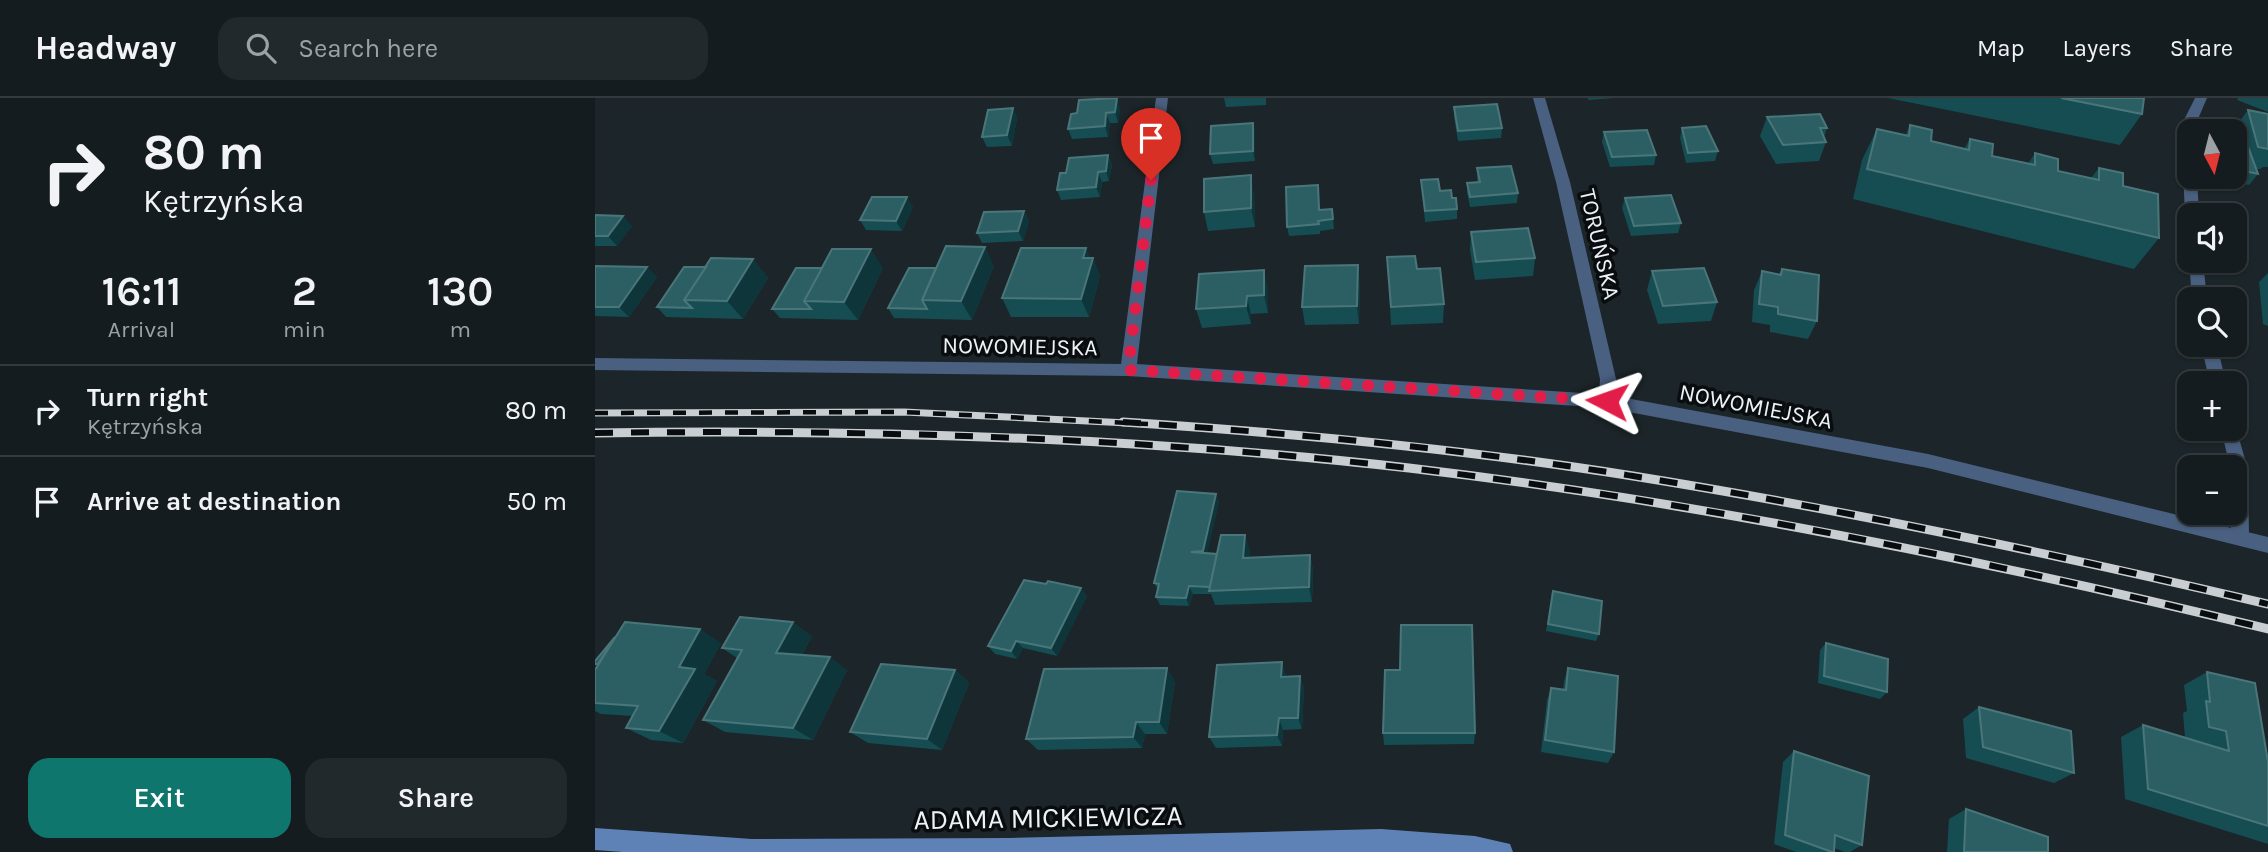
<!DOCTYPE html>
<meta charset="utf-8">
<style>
:root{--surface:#151c1f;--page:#22292c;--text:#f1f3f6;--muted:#9da1a4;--line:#343a3d;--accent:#0f766e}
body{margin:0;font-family:Karla,sans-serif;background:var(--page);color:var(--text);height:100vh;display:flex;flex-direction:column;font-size:26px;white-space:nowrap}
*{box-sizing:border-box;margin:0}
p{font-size:23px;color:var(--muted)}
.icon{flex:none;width:38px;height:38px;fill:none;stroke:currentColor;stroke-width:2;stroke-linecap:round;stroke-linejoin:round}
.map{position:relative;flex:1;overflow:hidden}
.sheet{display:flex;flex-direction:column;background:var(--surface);width:595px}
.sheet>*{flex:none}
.hud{background:#151c1f;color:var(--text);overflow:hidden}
.needle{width:46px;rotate:173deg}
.buttons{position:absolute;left:1582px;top:21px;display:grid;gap:14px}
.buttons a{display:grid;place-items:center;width:70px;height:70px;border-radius:14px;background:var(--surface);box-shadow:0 2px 5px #0004,0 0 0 2px var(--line);font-size:35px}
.pin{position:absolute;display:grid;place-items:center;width:60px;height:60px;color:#fff;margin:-72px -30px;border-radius:50% 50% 50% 0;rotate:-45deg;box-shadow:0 0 7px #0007}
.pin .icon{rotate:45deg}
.me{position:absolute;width:77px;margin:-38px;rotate:274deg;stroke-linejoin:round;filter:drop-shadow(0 0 5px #0008)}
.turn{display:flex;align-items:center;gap:24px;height:147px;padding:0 28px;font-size:32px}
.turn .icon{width:91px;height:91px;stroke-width:2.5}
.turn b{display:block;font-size:49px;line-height:60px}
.eta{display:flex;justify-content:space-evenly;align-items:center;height:119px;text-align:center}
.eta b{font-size:42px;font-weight:600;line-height:49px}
.button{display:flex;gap:14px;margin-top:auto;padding:14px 28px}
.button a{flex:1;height:80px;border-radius:21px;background:var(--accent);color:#fff;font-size:28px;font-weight:600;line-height:80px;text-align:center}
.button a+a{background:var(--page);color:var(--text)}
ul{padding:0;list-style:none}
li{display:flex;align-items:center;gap:21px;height:91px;padding:0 28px;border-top:2px solid var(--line)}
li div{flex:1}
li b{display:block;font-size:26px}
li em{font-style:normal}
header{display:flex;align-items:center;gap:42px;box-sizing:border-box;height:98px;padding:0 35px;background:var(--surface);border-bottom:2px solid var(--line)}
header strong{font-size:33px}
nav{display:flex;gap:38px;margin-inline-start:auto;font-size:24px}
.search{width:490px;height:63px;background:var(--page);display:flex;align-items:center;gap:18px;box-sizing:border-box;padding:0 24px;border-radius:21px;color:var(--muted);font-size:26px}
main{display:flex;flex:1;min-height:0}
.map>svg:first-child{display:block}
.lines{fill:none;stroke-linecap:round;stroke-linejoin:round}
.lane{fill:#4a6080;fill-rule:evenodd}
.street{fill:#4a6080;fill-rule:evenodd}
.secondary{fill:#5f82b6;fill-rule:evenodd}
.rail-far1-casing{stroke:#c8ced1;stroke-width:7}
.rail-casing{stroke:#c8ced1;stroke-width:9}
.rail-far1{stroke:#0a0d0f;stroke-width:4.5;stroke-dasharray:13;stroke-linecap:butt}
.rail{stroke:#0a0d0f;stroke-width:6;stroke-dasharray:18;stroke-linecap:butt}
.wall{fill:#154d52}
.shaded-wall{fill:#0e363a}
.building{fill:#2c5f64;stroke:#4a767a;stroke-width:2}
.route{stroke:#e11d48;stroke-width:12;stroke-dasharray:0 21.6}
.labels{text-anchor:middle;stroke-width:7;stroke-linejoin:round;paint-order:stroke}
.street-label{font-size:23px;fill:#ecf2f5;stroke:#0a0d0f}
.near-street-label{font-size:28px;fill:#ecf2f5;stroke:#0a0d0f}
</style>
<header>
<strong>Headway</strong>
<div class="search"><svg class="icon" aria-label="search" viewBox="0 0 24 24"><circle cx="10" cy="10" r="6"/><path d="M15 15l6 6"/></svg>Search here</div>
<nav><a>Map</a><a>Layers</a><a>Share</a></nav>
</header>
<main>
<section class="sheet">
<div class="hud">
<div class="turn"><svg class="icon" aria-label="right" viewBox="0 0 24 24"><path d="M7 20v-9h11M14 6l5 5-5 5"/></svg><div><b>80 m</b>Kętrzyńska</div></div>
</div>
<div class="eta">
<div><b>16:11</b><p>Arrival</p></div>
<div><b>2</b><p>min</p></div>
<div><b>130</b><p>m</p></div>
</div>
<ul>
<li><svg class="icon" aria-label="right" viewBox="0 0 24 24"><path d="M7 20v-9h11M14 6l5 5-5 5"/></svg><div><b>Turn right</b><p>Kętrzyńska</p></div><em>80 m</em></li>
<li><svg class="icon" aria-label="arrive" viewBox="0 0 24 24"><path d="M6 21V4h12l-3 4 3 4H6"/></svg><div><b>Arrive at destination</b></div><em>50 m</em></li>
</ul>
<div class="button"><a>Exit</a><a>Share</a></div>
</section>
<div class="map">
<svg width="1673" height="754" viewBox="0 0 1673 754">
<rect width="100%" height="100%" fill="#1c2529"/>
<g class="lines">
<!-- lane -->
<g class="lane">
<polygon points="1600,0 1612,0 1600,28 1600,33 1594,33 1594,79 1602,79 1604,117 1594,117 1594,121 1590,117 1586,28"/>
<polygon points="1594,162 1608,163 1612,201 1597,201"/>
<polygon points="1606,247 1622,247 1631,285 1615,285"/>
<polygon points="1640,326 1653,372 1654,439 1651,445 1645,447 1639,445 1636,439 1636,415 1640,415 1640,369 1635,369 1626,331 1640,331"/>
</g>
<!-- street -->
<polygon class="street" points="561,0 573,0 542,266 1004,296 1005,281 961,84 938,0 950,0 975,84 1021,281 1020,298 1333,356 1673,439 1673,455 1333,370 1012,310 533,278 0,272 0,260 526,266"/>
<!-- secondary -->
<polygon class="secondary" points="0,730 157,741 415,740 786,731 880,738 915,746 918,754 28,754 0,752"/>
<defs>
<polyline id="rail-far1" points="0,315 309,314 553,326"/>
<g id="rail">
<path d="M528,324c170,11 341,27 510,54 214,34 425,79 635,128"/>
<path d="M0,335c272,-4 543,4 814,35 290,34 576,92 859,161"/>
</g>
</defs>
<!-- rail-far1 casing -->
<use href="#rail-far1" class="rail-far1-casing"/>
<!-- rail casing -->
<use href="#rail" class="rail-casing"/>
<!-- rail-far1 -->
<use href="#rail-far1" class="rail-far1"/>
<!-- rail -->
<use href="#rail" class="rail"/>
</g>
<!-- wall -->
<g class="wall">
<polygon points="629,0 671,0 671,7 631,9"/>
<polygon points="993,0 1020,0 993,2"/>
<polygon points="1293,0 1549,0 1547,16 1525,47"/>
<polygon points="1643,0 1673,0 1673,14 1642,2"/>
<polygon points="859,9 907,30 906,40 863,43 859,19"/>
<polygon points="418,10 422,20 417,48 392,49 387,39"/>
<polygon points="525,10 523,25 515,25 513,39 477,41 473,31"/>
<polygon points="1653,12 1673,16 1673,69 1668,69 1665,71 1661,71 1663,76 1654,87 1625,80 1625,79 1640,79 1640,44 1641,44 1640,33 1638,33 1638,32"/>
<polygon points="1172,19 1232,30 1229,39 1231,44 1224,63 1181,66 1165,38"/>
<polygon points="658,25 660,35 660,63 618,66 615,56"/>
<polygon points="1315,27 1336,43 1369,51 1375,41 1397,58 1433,66 1440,55 1463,73 1496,80 1504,70 1528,88 1564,140 1539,171 1258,101 1267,62 1282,31 1310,38"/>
<polygon points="1087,30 1123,53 1120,63 1091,65 1085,40"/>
<polygon points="1009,34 1061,57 1059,67 1015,69 1007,44"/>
<polygon points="513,57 517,67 514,83 507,84 505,99 466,102 462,92 471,75"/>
<polygon points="882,70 923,95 922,105 875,109 872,95 872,85 882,84"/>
<polygon points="826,82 857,100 862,111 862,121 830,124"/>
<polygon points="659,96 660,129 613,133 609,114"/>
<polygon points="724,97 725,112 737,111 739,131 725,133 725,136 694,138 692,129"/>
<polygon points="1030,100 1086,125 1083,135 1036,138 1027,110"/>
<polygon points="318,109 307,133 271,132 265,122"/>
<polygon points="429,113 434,123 428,143 387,145 382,135"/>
<polygon points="0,117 37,128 22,148 0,148"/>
<polygon points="876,134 940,160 938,178 880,182 875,152"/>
<polygon points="792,159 822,171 849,206 848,225 796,227"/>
<polygon points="495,160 498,160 505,178 494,219 416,219 407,200"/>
<polygon points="158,161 173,180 148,221 71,219 62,209 111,169"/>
<polygon points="0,168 62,179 34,219 0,218"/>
<polygon points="399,168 377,222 299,220 293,210"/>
<polygon points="288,170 263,222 185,220 177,211"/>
<polygon points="1187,171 1222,223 1213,241 1175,234 1175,227 1157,224 1159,192 1167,173 1184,176"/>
<polygon points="1057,173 1122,204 1116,223 1063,226 1052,192"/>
<polygon points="1673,175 1673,228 1668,226 1664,184"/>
<polygon points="765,186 764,226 710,227 707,209"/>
<polygon points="673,190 673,215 656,216 656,226 607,230 601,211"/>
<polygon points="624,404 612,455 622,456 655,452 654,460 715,457 718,472 717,504 620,507 616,496 598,496 594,508 565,507 561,499 563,492 559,485"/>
<polygon points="958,493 1004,536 1001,543 951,533"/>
<polygon points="492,498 462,558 428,550 422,561 400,556 393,548"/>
<polygon points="217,538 207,557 252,572 218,642 130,634 108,622 142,560 127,550"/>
<polygon points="126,545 109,576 122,583 88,645 56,642 31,630 38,618 6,616 0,613 0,572 2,568 0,567 0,563"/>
<polygon points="1231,545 1292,594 1285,601 1223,585 1225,552"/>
<polygon points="973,570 1019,654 1013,665 946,654 952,602 956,590 968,592 969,583"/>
<polygon points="360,572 374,585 347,652 273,645 255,634"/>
<polygon points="1612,574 1673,664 1673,746 1530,701 1526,639 1548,627 1590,640 1588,615 1592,613 1589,587"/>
<polygon points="691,577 691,579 705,578 709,591 707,631 688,632 687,648 621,650 614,639"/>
<polygon points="580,583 572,636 550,636 547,650 443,652 431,641"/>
<polygon points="1384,609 1479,675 1459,685 1371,660 1368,621"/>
<polygon points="788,635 880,635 879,646 789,647"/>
<polygon points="1199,653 1267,747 1255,754 1250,754 1239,750 1239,754 1201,754 1179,746 1188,664"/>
<polygon points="1371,711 1453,754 1352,754 1354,721"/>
</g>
<!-- shaded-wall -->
<g class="shaded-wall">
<polygon points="522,0 525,10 523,25 520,14"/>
<polygon points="418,10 422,20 417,48 412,37"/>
<polygon points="511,15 515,25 513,39 510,28"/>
<polygon points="658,25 660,35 660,63 658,53"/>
<polygon points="513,57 517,67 514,83 511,73"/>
<polygon points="503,74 507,84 505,99 501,89"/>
<polygon points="656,77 659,96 660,129 656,110"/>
<polygon points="312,99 318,109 307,133 301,123"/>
<polygon points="429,113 434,123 428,143 423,133"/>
<polygon points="28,118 37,128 22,148 13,138"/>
<polygon points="390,149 399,168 377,222 366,203"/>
<polygon points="491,150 497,164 498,160 505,178 494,219 486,201 488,160"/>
<polygon points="276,151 288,170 263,222 249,204"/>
<polygon points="158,161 173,180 148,221 132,203"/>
<polygon points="763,167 765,186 764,226 762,208"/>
<polygon points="52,169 62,179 34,219 24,209"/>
<polygon points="669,172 673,190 673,215 669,197"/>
<polygon points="652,198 656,216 656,226 651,208"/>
<polygon points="621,396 624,404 611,461 608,453"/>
<polygon points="650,437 655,452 653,475 648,460"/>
<polygon points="715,457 718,472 717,504 714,489"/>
<polygon points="594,488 598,496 594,508 591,500"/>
<polygon points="486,490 492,498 462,558 456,550"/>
<polygon points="198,524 217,538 201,568 181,555"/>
<polygon points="105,531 126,545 109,576 122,583 88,645 64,633 84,569"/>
<polygon points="421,543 428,550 422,561 416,553"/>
<polygon points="235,559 252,572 218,642 198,630"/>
<polygon points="687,564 691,577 690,592 686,579"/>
<polygon points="572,570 580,583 572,636 564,624"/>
<polygon points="360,572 374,585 347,652 332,641"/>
<polygon points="705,578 709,591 707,631 703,620"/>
<polygon points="684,620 688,632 687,648 682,637"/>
<polygon points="541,624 550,636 547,650 538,639"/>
</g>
<!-- building -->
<g class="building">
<polygon points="522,0 520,14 511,15 510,28 473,31 476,16 482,15 484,2"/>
<polygon points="1466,0 1549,0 1547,16"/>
<polygon points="902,6 907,30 863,33 859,9"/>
<polygon points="418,10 412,37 387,39 393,12"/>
<polygon points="1653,12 1673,16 1673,51 1663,49"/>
<polygon points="1225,16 1232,30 1225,30 1231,44 1188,47 1172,19"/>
<polygon points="658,25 658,53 615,56 616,28"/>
<polygon points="1315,27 1337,32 1336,43 1374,52 1375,41 1398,46 1397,58 1440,67 1440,55 1463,61 1463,73 1504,82 1504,70 1528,75 1528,88 1563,96 1564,140 1272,71 1282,31 1314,38"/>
<polygon points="1111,28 1123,53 1093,55 1087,30"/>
<polygon points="1052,32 1061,57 1017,59 1009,34"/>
<polygon points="1640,44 1652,46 1663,76 1640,71"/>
<polygon points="513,57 511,73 503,74 501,89 462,92 465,75 471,75 474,60"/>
<polygon points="916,68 923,95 875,99 872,85 885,84 882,70"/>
<polygon points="656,77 656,110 609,114 609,81"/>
<polygon points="843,81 845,93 856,92 857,100 861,100 862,111 830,113 826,82"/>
<polygon points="723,87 724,112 737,111 738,121 723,123 724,126 692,129 691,89"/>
<polygon points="1076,97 1086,125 1039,128 1030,100"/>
<polygon points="277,99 312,99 301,123 265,122"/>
<polygon points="429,113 423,133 382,135 389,114"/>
<polygon points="0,117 28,118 13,138 0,138"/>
<polygon points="933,130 940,160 881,164 876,134"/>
<polygon points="351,148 390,149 366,203 327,202"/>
<polygon points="426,150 491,150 488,160 498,160 486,201 407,200"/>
<polygon points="237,151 276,151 249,204 209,203"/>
<polygon points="820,158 822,171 845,170 849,206 796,209 792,159"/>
<polygon points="116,160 158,161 132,203 89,202"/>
<polygon points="763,167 762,208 707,209 710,168"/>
<polygon points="0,168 52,169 24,209 0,209"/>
<polygon points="89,169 111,169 89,202 97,210 62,209"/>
<polygon points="201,170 227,170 209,203 216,211 177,211"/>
<polygon points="314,170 341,170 327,202 332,211 293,210"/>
<polygon points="1109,170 1122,204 1068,208 1057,173"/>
<polygon points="1187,171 1224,177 1222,223 1183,216 1183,209 1164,206 1167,173 1186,177"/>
<polygon points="669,172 669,197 652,198 651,208 601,211 604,176"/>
<polygon points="582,393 621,396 608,453 596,454 622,456 615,489 594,488 591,500 561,499 564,486 559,485"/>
<polygon points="626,437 650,437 648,460 715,457 714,489 614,493"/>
<polygon points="429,482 451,486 453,483 486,490 456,550 421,543 416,553 393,548"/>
<polygon points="958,493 1007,503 1004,536 953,526"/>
<polygon points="145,519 198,524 181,555 235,559 198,630 108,622 147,552 127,550"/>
<polygon points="30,524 105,531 84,569 100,571 64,633 31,630 43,608 0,605 0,572"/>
<polygon points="806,527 877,527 880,635 788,635 790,572 805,572"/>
<polygon points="20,539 3,566 0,566 0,563"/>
<polygon points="1231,545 1293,561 1292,594 1229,578"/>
<polygon points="687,564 686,579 705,578 703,620 684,620 682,637 614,639 622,567"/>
<polygon points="286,566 360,572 332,641 255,634"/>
<polygon points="572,570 564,624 541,624 538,639 431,641 449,571"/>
<polygon points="973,570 1023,578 1019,654 950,642 956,590 971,592"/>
<polygon points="1612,574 1660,585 1673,664 1673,728 1553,691 1548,627 1634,653 1631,633 1614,629 1611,603 1615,604"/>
<polygon points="1384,609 1476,633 1479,675 1388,649"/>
<polygon points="1199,653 1274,678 1267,747 1240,737 1239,754 1237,754 1190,737"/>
<polygon points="1371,711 1453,739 1453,754 1369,754"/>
</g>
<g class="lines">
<!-- route -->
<polyline class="route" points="556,82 533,272 1012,303"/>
</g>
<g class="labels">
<!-- street labels -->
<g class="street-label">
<text transform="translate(1005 146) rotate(77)" y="8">TORUŃSKA</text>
<text transform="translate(425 248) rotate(1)" y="8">NOWOMIEJSKA</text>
<text transform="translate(1161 308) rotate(11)" y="8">NOWOMIEJSKA</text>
</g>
<!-- near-street labels -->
<g class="near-street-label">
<text transform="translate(453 719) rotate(-1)" y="10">ADAMA MICKIEWICZA</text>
</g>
</g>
</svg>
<div class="buttons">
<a><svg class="needle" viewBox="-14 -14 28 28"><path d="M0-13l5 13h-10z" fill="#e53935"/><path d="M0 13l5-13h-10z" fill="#9da1a4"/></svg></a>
<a><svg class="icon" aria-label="sound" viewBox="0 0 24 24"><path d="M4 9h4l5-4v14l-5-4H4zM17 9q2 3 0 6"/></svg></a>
<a><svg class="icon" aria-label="search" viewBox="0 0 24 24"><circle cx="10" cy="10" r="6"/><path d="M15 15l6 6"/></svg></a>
<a>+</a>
<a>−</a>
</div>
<div class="pin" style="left:556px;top:82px;background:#d93025"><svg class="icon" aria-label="arrive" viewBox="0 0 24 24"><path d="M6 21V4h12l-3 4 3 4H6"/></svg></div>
<svg class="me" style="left:1012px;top:303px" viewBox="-20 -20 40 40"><path d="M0-17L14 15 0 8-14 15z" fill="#e11d48" stroke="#fff" stroke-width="4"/></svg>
</div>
</main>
